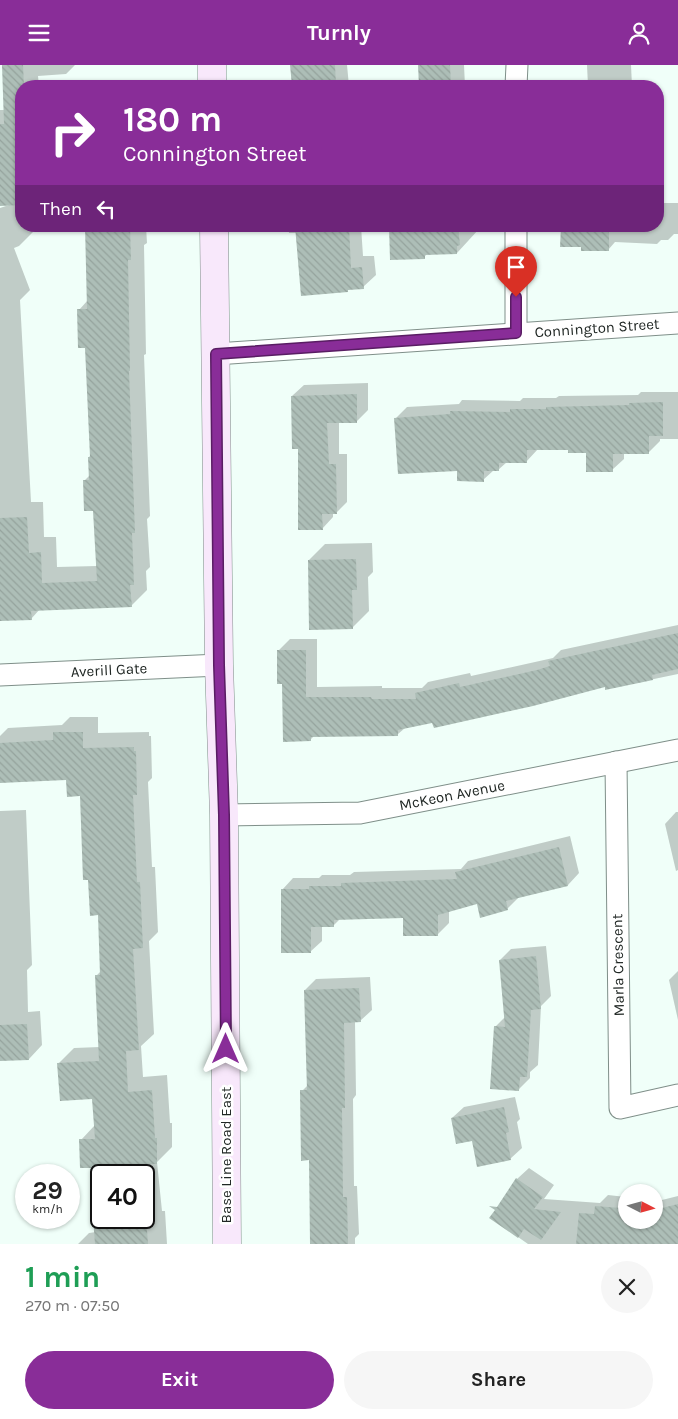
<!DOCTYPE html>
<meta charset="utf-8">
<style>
:root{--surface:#fff;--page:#f6f6f6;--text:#222;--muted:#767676;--accent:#892d98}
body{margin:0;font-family:Karla,sans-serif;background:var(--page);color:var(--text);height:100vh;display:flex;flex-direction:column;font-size:19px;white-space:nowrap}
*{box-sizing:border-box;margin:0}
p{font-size:16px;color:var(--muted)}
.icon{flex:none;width:28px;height:28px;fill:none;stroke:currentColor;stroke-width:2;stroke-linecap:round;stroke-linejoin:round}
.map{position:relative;height:1179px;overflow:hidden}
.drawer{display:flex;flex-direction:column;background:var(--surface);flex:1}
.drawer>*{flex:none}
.hud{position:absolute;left:15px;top:15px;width:649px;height:152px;border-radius:20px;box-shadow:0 1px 4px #0004;background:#892d98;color:#fff;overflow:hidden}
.needle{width:32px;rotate:96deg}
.controls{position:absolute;left:618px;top:1119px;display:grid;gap:10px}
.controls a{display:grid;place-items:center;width:45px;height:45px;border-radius:50%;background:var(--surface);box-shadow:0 1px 4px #0004;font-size:25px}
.speed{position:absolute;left:15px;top:1099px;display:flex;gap:10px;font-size:25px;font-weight:700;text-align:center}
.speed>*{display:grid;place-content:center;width:65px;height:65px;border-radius:50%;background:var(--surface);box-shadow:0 1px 4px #0004;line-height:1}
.speed small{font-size:12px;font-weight:400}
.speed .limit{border:2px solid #111;border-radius:8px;background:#fff;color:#111}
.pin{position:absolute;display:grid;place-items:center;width:42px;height:42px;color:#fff;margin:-51px -21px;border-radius:50% 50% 50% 0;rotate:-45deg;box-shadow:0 0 5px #0007}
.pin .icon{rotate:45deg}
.me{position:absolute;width:55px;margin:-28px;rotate:0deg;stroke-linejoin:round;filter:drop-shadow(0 0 4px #0008)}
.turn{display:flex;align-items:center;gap:18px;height:105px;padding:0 25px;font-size:22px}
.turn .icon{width:65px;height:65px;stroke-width:2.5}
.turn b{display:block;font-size:35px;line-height:42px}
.then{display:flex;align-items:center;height:48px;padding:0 25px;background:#0003;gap:10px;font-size:19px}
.round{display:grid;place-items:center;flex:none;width:52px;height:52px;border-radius:26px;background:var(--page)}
.summary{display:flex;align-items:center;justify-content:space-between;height:85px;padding:0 25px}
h1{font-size:30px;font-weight:700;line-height:38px;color:#1e9e55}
.cta{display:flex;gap:10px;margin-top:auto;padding:10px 25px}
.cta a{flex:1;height:58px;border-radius:30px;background:var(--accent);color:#fff;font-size:20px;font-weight:700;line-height:58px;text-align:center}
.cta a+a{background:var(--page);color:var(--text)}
header{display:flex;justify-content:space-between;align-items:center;height:65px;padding:0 25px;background:var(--accent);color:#fff;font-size:22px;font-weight:700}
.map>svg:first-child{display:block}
.shadow{fill:#0003;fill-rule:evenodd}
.building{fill:url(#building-back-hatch)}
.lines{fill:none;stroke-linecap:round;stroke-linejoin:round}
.street-casing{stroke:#7f8f89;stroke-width:23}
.secondary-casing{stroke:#7f8f89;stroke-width:29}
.street{stroke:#fff;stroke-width:21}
.secondary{stroke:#f8e8fb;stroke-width:28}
.route-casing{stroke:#591d63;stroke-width:12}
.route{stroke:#892d98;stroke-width:9}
.labels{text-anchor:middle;stroke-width:5;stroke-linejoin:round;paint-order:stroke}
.street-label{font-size:15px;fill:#202724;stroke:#fff}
</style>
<header><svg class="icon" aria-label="menu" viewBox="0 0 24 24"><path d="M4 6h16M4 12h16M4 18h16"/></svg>Turnly<svg class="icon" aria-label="person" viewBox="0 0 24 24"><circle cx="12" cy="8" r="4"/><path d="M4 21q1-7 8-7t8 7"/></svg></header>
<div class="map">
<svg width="678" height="1179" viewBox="0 0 678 1179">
<defs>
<pattern id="building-back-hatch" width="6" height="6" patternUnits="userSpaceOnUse" patternTransform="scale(1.25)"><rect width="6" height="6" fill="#adbeb7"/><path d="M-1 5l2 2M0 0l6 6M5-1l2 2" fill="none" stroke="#95a39d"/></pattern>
</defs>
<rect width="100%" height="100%" fill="#f0fff9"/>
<!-- shadow -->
<g class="shadow">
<polygon points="3,0 75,0 66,9 38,11 39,21 21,21 21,161 34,161 35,165 19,181 14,183 30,225 20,235 31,437 43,437 44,472 56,472 57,502 97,501 94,444 84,416 90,410 89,392 91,390 87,281 79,245 88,235 86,161 146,161 147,178 144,180 146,289 144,290 150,451 147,454 150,502 146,506 147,525 131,541 40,544 31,554 0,555 0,143 9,140 0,115 0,45 5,45"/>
<polygon points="292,0 347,0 349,21 301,21"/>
<polygon points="419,0 464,0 465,21 415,21 415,19 420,14"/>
<polygon points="587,0 631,0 632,21 588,21"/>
<polygon points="658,138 678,138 678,169 674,169 668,175 661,175 657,179 615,177 608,185 582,181 562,161 658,161"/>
<polygon points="288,161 361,161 363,191 374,191 376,210 363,222 350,223 347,226 297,168 289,168"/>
<polygon points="390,161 479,161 479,164 457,188 428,188 424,192"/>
<polygon points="368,318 368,345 357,356 339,357 339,389 347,389 347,437 336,448 333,448 333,452 322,464 299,383 292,331 304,320"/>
<polygon points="641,327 678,327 678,374 660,374 660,376 648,388 624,388 624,394 612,405 587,387 569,384 538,384 526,397 507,397 498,405 494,405 483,415 458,404 396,353 407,342 459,339 462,335 520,336 523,333 556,333 559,331 638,330"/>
<polygon points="372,478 373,507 368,512 369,546 352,563 309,495 325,479"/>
<polygon points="678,560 678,609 606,624 606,621 433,656 405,663 398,669 315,670 310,675 283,618 278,586 290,574 317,574 317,622 382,621 382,623 422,623 428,617 470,608 471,611 553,593 561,585"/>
<path d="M70,652h28v16l51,-1v4h2l1,42 -4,4 4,85h3l3,65 -9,9 5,93 -13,12 2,31 24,-2 3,48h2v24l-15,15 5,49h3l2,33h-89l11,-11 7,-1 -3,-25 3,-3 -1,-37 -14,-27 14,-15 -2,-28 -35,-33 16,-16 26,-1 -4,-71 5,-5 -2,-57 -18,-119 -14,-16 -67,3v-46l8,-8 54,-3zM101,1110h43v42h-43z"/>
<polygon points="26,745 32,900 27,905 28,947 40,946 42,980 29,994 0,995 0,746"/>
<polygon points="676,747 678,747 678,805 676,806 665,759"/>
<polygon points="570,771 579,808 568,820 519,832 507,844 478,838 449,846 449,858 438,869 404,851 341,853 333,861 322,861 322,876 310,887 282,825 293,813 319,813 322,810 350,810 354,807 461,804 468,796"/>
<polygon points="546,881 551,931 541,941 538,1000 530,1007 530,1013 518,1025 495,962 505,952 500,895 511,884"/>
<polygon points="678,906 678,955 669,915"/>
<polygon points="370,912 372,945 360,956 355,957 356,1030 353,1034 354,1121 357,1121 359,1169 355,1173 355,1179 311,1179 310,1094 302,1026 308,1020 305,925 316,914"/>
<polygon points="515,1032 520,1054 517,1057 522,1083 510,1094 452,1053 464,1042"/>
<polygon points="529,1103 554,1120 544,1134 600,1138 608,1130 626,1132 626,1155 654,1155 654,1137 678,1131 678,1176 665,1179 528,1179 491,1153 517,1114"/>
</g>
<!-- building -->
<g class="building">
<polygon points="2,0 23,0 24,21 21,21 21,140 0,141 0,59 4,59"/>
<polygon points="290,0 335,0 336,21 292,21"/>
<polygon points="418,0 450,0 451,21 419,21"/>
<polygon points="85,161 130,161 131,195 128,195 130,306 129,306 135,468 132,468 134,520 130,520 132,542 31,546 32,555 0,556 0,453 27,452 29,488 41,487 42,518 97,516 93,446 84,446 83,415 89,415 88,392 90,392 85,283 78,283 77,244 87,244"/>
<polygon points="295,161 349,161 351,203 362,202 364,224 348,225 348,227 301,231"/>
<polygon points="389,161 458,161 460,180 457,181 457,189 425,190 425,194 390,195"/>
<polygon points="561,161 609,161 609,186 581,186 581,182 560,182"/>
<polygon points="357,329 357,358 327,358 329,399 336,399 337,449 322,449 323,465 298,465 298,384 292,384 291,331"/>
<polygon points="663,337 663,371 649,371 649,389 613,389 613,407 586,407 586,388 568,388 568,385 527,385 527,398 499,398 499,406 484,406 484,417 457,416 457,406 398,409 394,353 450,349 450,346 510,347 510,344 546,344 546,342 629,340 629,338"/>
<polygon points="356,494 357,525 352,525 353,564 309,565 308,495"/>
<polygon points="678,568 678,604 652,610 653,615 605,625 605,622 533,641 434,663 432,658 398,665 398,671 311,672 311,676 283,677 282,619 277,619 277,585 306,585 306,632 371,632 372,634 416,634 415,628 459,618 460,622 537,605 550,601 548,596"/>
<polygon points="53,667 83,667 83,683 134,682 134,686 136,686 137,730 133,730 137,817 140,817 143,883 133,884 139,985 126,986 128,1027 152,1025 155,1073 157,1073 157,1099 140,1099 141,1110 94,1110 93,1103 80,1103 79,1074 95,1074 92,1034 60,1036 57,998 99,996 95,910 100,910 98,850 90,851 88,815 83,815 80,731 67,732 66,715 0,718 0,678 53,675"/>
<polygon points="559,782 568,821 506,836 508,845 480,853 477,839 438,850 438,871 403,871 403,853 334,855 334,862 311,862 311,888 281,888 281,824 309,824 309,821 341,821 341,818 457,814 455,807"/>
<polygon points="536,891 541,944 531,945 527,1012 520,1012 519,1026 490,1024 494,961 505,962 499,895"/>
<polygon points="359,923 361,957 344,958 345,1043 342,1043 343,1132 347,1132 348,1179 310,1179 309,1095 301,1096 300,1025 307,1025 304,925"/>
<polygon points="27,959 29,995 0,996 0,960"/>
<polygon points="504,1042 509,1067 506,1068 511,1095 477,1102 472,1076 456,1079 451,1053"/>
<polygon points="516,1113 543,1132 534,1144 561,1147 541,1175 524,1164 518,1173 489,1153 495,1145 489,1141 497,1142"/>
<polygon points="678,1139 678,1179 576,1179 579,1148 594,1149 595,1141 621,1143 621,1152 626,1151 626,1155 654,1155 654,1145"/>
<polygon points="93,1152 146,1152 148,1179 95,1179"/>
</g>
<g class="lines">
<defs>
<g id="street">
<polyline points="516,21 517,0"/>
<polyline points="516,268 516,161"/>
<polyline points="216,289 678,258"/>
<polyline points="0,610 219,600"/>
<polyline points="616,697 620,1043 678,1030"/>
<polyline points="224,750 360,748 678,685"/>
</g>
<g id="secondary">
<polyline points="212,0 212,21"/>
<polyline points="214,161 219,600 224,750 227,1179"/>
</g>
</defs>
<!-- street casing -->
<use href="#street" class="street-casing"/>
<!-- secondary casing -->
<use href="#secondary" class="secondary-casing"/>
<!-- street -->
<use href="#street" class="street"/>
<!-- secondary -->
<use href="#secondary" class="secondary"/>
</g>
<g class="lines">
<defs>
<polyline id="route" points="226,984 224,750 219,600 216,289 516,268 516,232"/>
</defs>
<!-- route casing -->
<use href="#route" class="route-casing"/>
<!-- route -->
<use href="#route" class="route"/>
</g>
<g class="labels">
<!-- street labels -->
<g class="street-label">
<text transform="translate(597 263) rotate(-4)" y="5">Connington Street</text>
<text transform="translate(109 605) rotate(-3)" y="5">Averill Gate</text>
<text transform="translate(452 730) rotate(-11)" y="5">McKeon Avenue</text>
<text transform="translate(618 900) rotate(-91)" y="5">Marla Crescent</text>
<text transform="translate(226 1090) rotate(-90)" y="5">Base Line Road East</text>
</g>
</g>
</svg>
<div class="controls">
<a><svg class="needle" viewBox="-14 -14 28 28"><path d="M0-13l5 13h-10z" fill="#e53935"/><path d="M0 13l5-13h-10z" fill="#767676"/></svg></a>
</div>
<div class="speed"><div>29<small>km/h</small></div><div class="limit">40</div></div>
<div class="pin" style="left:516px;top:232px;background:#d93025"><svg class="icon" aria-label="arrive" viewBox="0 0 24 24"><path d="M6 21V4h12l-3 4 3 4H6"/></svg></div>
<svg class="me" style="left:226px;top:984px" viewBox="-20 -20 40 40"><path d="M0-17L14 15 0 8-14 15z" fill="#892d98" stroke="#fff" stroke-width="4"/></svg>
<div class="hud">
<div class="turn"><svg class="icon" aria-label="right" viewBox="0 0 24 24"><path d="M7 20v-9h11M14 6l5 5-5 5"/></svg><div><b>180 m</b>Connington Street</div></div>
<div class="then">Then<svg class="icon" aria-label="left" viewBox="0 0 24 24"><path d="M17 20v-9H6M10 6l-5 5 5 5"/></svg></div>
</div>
</div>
<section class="drawer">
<div class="summary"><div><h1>1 min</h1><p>270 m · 07:50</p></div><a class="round"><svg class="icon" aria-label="close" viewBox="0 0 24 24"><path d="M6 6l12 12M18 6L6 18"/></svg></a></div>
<div class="cta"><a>Exit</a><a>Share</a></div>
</section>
